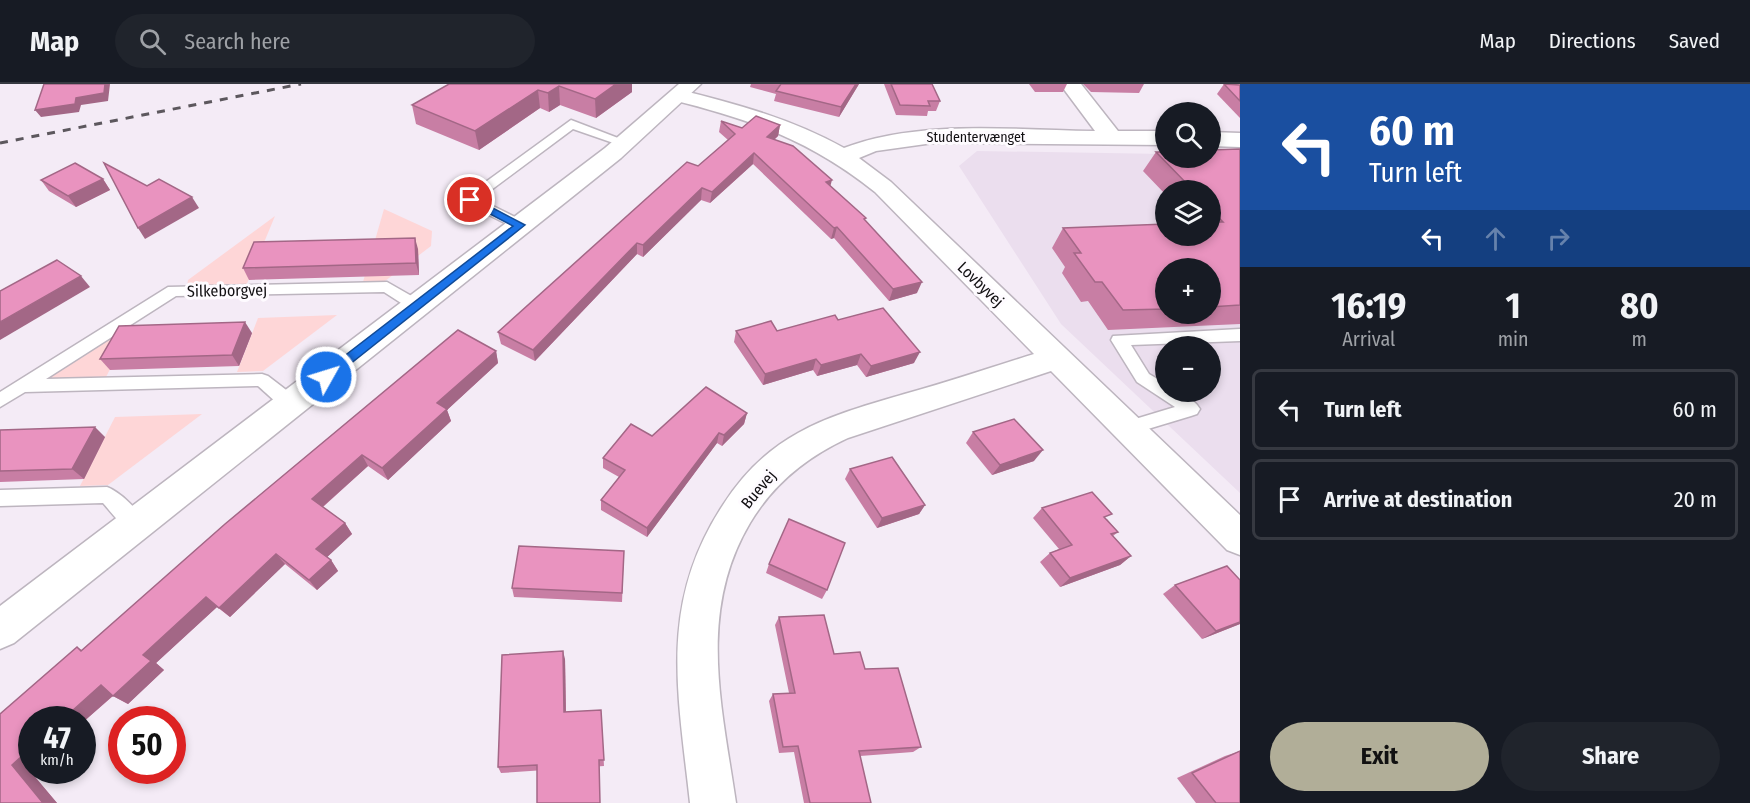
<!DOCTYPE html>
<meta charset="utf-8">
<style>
:root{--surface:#171b24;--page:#20242c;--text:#f1f3f6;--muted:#9ea1a6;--line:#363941;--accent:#b1ae98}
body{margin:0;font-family:"Fira Sans Condensed",sans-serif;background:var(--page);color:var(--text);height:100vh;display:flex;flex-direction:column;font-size:22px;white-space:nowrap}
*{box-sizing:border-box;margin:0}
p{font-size:20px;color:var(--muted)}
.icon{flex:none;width:33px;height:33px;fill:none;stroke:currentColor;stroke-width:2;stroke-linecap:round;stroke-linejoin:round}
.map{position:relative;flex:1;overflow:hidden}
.panel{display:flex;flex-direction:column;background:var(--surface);width:510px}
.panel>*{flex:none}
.banner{background:#1a4fa0;color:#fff;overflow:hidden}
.fabs{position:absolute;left:1155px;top:18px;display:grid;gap:12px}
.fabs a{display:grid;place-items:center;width:66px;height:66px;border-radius:50%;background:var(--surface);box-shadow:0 3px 9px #0003;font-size:30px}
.speed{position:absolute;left:18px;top:622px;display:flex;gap:12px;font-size:30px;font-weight:700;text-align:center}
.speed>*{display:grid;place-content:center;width:78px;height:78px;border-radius:50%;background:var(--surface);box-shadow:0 3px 9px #0003;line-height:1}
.speed small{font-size:15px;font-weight:400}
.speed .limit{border:9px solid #d22;background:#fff;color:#111}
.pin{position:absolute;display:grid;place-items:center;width:51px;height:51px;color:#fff;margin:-26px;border:3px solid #fff;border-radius:50%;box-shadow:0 2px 6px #0007}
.me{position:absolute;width:66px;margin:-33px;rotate:51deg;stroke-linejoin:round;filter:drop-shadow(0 0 4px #0008)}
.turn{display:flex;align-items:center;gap:21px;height:126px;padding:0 30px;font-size:27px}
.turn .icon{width:78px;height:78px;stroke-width:2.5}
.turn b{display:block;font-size:42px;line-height:51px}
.lanes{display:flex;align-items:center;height:57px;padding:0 30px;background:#0003;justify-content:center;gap:30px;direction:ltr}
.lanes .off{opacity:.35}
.eta{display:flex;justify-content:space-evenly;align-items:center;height:102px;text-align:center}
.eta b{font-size:36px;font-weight:700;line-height:42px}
.primary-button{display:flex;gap:12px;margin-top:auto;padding:12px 30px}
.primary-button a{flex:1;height:69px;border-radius:36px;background:var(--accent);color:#111;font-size:24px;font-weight:700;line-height:69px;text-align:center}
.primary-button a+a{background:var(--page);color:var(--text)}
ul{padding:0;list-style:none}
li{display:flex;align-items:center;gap:18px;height:81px;margin:0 12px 9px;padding:0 18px;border:3px solid var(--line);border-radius:9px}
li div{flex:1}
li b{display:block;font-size:22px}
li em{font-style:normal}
header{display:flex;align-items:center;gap:36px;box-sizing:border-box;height:84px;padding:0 30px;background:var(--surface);border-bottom:2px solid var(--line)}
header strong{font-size:28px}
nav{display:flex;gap:33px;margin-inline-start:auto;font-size:21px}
.search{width:420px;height:54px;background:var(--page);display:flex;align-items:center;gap:15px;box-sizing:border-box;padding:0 21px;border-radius:33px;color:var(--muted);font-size:22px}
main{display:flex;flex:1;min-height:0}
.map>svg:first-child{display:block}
.built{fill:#ebdeee;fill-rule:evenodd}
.green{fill:#fed6d7}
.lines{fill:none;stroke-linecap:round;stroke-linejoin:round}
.service-casing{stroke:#bdb5bf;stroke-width:3}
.minor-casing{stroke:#bdb5bf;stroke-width:3}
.secondary-casing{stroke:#bdb5bf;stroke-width:3}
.service{fill:#fff;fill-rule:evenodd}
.minor{fill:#fff;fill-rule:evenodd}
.secondary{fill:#fff;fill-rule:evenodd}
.rail{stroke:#5c575d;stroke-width:3;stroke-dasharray:8 8;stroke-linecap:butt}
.wall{fill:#c87ea4;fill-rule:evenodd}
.shaded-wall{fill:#a36786}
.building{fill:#e993bf;stroke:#a36786;stroke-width:1.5}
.route{fill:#1a73e8;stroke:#114b97;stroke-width:1.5}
.labels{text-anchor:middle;stroke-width:6;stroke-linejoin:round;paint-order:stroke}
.far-street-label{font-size:14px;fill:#110f12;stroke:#fefbff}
.street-label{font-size:16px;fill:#110f12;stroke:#fefbff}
</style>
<header>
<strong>Map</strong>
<div class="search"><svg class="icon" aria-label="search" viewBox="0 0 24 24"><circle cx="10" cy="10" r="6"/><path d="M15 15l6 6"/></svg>Search here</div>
<nav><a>Map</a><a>Directions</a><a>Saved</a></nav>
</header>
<main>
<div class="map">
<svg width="1240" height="719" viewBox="0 0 1240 719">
<rect width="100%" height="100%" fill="#f4ebf6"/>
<!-- built -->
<path class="built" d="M977,67l188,3 1,4 74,-2v337l-179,-169 -102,-158zM1166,106h44v46h-44zM1166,184h44v46h-44zM1166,262h44v46h-44z"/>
<!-- green -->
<g class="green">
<polygon points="384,125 432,147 431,162 385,197 363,198"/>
<polygon points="275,132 246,202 187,203 188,196"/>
<polygon points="337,231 263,287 237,288 258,234"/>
<polygon points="136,235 106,293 40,296"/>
<polygon points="202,330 108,401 80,402 115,333"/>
</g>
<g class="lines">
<defs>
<g id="service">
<polygon points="571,36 631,59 625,63 573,45 479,115 525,138 527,141 525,144 515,144 465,119 463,116 465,113"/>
<path d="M387,198l35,20 3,4 -3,4h-10l-28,-18 -208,4 -130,83 216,-5 6,2 30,23 3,5 -3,5c-14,4 -29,-14 -40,-23l-233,6 -25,15v-15l168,-105z"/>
<path d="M1240,245v12l-109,4 18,29 17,10v8c12,0 27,5 34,17l-3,5 -6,2 -63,19 -6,-2 -3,-5 3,-5 53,-16 -38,-25 -26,-42 2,-4z"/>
<path d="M107,403c13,5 32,23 38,36l-3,6c-16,6 -29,-15 -39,-26l-103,3v-16z"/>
</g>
<g id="minor">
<path d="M1060,0h21l37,47h48v14l-233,-2 -57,8 -17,7 32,24 349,333v40l-13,-5 -176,-179 -203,67c-41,19 -74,45 -98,85 -53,89 -28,184 -14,280h-46c-12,-110 -32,-199 33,-298 19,-30 44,-55 75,-72 34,-19 73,-29 110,-40 43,-12 84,-26 126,-39l-159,-162c-65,-52 -123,-72 -202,-92l-3,-4 3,-4 7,-2c57,14 112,29 164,58 74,-29 172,-18 251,-17z"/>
<polygon points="1210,48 1240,49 1240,63 1210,62"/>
</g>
<polygon id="secondary" points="679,0 701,0 621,74 14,559 0,565 0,522 605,64"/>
</defs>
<!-- service casing -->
<use href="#service" class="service-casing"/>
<!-- minor casing -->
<use href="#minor" class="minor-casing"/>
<!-- secondary casing -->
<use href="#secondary" class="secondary-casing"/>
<!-- service -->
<use href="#service" class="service"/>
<!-- minor -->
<use href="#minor" class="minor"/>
<!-- secondary -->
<use href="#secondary" class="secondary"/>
<!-- rail -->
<polyline class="rail" points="0,59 301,0"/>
</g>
<!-- wall -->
<g class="wall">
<polygon points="449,0 632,0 632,8 596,34 560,21 549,28 540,24 479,66 416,40 412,21"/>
<polygon points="751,0 859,0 839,33 774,17 776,10 750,3"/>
<polygon points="884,0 932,0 940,17 936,27 928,27 927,32 896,31"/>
<polygon points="1029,0 1067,0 1063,8 1035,8"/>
<polygon points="1083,0 1144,0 1139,9 1091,8"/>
<polygon points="1224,0 1240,1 1240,34 1217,10"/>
<polygon points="721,37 742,44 780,41 778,52 774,56 830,102 865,136 917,209 889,217 834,154 831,155 753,80 710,119 701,116 643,173 637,170 535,277 501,260 498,248 698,82 728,56 719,48"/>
<path d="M1240,65v175l-132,6 -20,-29 -7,1 -19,-29 3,-6 -13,-19 11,-20 147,8v-46h-44v5l-23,-24 13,-19zM1166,184h44v46h-44z"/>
<polygon points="103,95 110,106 76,123 49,107 41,96"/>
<polygon points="418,165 419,191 249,196 243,184"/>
<polygon points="838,236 914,279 866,293 857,281 817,292 813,286 763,301 734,258 736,247 777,247"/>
<polygon points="458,246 496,267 498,279 447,326 451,337 388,396 368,382 323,423 345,439 352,450 327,473 331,476 338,487 317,506 285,480 230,533 217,523 156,579 164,586 128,620 113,612 82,639 82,636 32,636 32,686 30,687 57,719 0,719 0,630 77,563 82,566 225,440"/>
<polygon points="252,249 239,282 110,286 100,275"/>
<polygon points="747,329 744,340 722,362 717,359 647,453 601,426 601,416 619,393 603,384 603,374 652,352"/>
<polygon points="0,346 105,353 84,395 0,398"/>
<polygon points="973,348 1034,377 992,391 966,359"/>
<polygon points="850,385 925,421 919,430 877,444 845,395"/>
<polygon points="1042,424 1107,435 1118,448 1113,452 1131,472 1120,481 1060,503 1040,478 1050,469 1059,465 1033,434"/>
<polygon points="624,467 622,518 514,513 512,504"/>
<polygon points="769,480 827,506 822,515 766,489"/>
<polygon points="1240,496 1240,540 1202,555 1163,510 1175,501"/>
<polygon points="779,533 834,570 865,585 921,663 913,668 860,672 871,719 804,719 794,668 779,669 769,617 773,610 789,609 775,541"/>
<polygon points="565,575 566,628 601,626 604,682 501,689 498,683"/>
<polygon points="1240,667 1240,719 1196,719 1177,694 1225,672"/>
</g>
<!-- shaded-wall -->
<g class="shaded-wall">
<polygon points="105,0 110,0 108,17 81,21 79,28 41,33 35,26 76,14"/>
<polygon points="616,0 632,0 632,8 596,34 595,15"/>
<polygon points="856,0 859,0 839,33 841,23"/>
<polygon points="559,2 560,21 549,28 548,9"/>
<polygon points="538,6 540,24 479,66 475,47"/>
<polygon points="780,41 778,52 765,64 767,53"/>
<polygon points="754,69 753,80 710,119 712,108"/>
<polygon points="103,95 110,106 76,123 68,112"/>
<polygon points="832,96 829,107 826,98"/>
<polygon points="702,104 701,116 643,173 643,161"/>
<polygon points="192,113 199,124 145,155 138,144"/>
<polygon points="837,143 834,154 831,155 834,144"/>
<polygon points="415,154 418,165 419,191 416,179"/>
<polygon points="637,159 637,170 535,277 533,266"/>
<polygon points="81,192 90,203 0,256 0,238"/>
<polygon points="922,198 917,209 889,217 893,205"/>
<polygon points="245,238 252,249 239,282 232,271"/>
<polygon points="496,267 498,279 447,326 451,337 388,396 382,384 437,319"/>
<polygon points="920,268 914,279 866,293 871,282"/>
<polygon points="861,270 857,281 817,292 821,281"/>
<polygon points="816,275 813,286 763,301 765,290"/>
<polygon points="747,329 744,340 722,362 724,351"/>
<polygon points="95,343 105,353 84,395 72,385"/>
<polygon points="719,349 717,359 647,453 647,444"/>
<polygon points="1043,366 1034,377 992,391 1000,381"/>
<polygon points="362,371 368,382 319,426 312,415"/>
<polygon points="925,421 919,430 877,444 882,434"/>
<polygon points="345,439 352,450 324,476 316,465"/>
<polygon points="276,470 285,480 230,533 219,524"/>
<polygon points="1131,472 1120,481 1060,503 1070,494"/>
<polygon points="331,476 338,487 317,506 309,496"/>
<polygon points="206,513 217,523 156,579 164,586 128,620 113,612 143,571"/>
<polygon points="1240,538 1240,540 1202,555 1216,547"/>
<polygon points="563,567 565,575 566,635 564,628"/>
<polygon points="101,601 116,609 82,639 82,636 62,636"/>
<polygon points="32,663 32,686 30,687 57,719 43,719 12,681"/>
</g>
<!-- building -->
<g class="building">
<polygon points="44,0 105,0 104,9 76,14 75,20 35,26"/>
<polygon points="449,0 616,0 595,15 559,2 548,9 538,6 475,47 412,21"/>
<polygon points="780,0 856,0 841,23 776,7 781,0"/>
<polygon points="891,0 932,0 940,17 928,17 930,22 900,21"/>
<polygon points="1224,0 1240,1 1240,17"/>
<polygon points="756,32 780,41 767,53 793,62 832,96 826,98 866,134 864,135 922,198 893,205 837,143 834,144 754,69 712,108 702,104 643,161 637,159 533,266 498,248 687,78 698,82 735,50 721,37 742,44"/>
<polygon points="1240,65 1240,221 1210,223 1210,184 1166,184 1166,225 1123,226 1102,198 1095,198 1074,169 1081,169 1063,144 1166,140 1166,152 1210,152 1210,138 1223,138 1210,125 1210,106 1193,106 1156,68 1166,68 1166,74 1210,74 1210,66"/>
<polygon points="75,79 103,95 68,112 41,96"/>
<polygon points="104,79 147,102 159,95 192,113 138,144"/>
<polygon points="415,154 416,179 243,184 254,158"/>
<polygon points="57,176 81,192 0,238 0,207"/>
<polygon points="883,224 920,268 871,282 861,270 821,281 816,275 765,290 736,247 771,237 777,247 835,231 838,236"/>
<polygon points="245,238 232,271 100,275 119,242"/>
<polygon points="458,246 496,267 437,319 447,325 382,384 362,371 312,415 345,439 316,465 331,476 309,496 276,470 219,524 206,513 143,571 151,577 113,612 101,601 62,636 32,636 32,663 12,681 43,719 0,719 0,630 77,563 81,567 225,440"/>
<polygon points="706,303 747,329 724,351 719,349 647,444 601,416 625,386 603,374 631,340 652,352"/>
<polygon points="1014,335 1043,366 1000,381 973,348"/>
<polygon points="95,343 72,385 0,387 0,346"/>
<polygon points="892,373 925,421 882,434 850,385"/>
<polygon points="1092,408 1112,430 1104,433 1118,448 1111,450 1131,472 1070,494 1050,469 1072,461 1042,424"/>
<polygon points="789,435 845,459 827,506 769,480"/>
<polygon points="519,462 624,467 622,509 512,504"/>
<polygon points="1227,482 1240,496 1240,538 1216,547 1175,501"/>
<polygon points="824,531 834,570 860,568 865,585 898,584 921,663 859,667 871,719 810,719 798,662 783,663 773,610 795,609 779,533"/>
<polygon points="563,567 564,628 601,626 604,676 599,676 600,719 537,719 537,681 498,683 502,571"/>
<polygon points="1240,667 1240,719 1216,719 1192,689"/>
</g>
<!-- route -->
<polygon class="route" points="467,114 474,114 525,141 330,296 321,296 319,293 321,290 513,142 467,118"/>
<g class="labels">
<!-- far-street labels -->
<g class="far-street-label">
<text x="976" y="58">Studentervænget</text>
</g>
<!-- street labels -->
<g class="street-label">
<text transform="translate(981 200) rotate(44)" y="6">Lovbyvej</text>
<text transform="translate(227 206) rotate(-1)" y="6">Silkeborgvej</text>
<text transform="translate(758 405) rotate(-50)" y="6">Buevej</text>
</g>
</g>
</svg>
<div class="fabs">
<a><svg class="icon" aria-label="search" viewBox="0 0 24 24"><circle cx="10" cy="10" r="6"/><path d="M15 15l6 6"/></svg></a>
<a><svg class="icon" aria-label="layers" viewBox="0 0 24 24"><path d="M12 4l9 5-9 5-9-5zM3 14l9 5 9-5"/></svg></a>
<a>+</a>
<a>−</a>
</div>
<div class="speed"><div>47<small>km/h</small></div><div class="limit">50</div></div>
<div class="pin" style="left:470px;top:116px;background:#d93025"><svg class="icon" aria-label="arrive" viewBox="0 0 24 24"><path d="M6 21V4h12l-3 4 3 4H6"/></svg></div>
<svg class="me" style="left:326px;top:293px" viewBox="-20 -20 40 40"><circle r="17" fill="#1a73e8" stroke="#fff" stroke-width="3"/><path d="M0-11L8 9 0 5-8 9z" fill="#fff"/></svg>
</div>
<section class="panel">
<div class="banner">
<div class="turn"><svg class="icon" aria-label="left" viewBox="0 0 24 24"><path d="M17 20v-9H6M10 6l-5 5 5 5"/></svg><div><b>60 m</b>Turn left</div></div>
<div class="lanes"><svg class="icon" aria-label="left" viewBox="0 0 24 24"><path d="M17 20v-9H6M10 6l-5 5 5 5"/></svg><svg class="icon off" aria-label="ahead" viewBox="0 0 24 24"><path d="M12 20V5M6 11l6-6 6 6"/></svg><svg class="icon off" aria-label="right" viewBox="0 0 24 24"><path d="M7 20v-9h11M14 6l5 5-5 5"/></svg></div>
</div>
<div class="eta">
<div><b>16:19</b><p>Arrival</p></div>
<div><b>1</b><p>min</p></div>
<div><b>80</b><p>m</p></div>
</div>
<ul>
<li><svg class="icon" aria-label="left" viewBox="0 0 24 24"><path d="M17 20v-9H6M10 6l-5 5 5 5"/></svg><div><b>Turn left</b></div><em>60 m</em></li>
<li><svg class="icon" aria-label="arrive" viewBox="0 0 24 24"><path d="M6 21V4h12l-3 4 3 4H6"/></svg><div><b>Arrive at destination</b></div><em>20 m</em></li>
</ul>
<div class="primary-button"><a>Exit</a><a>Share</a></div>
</section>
</main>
